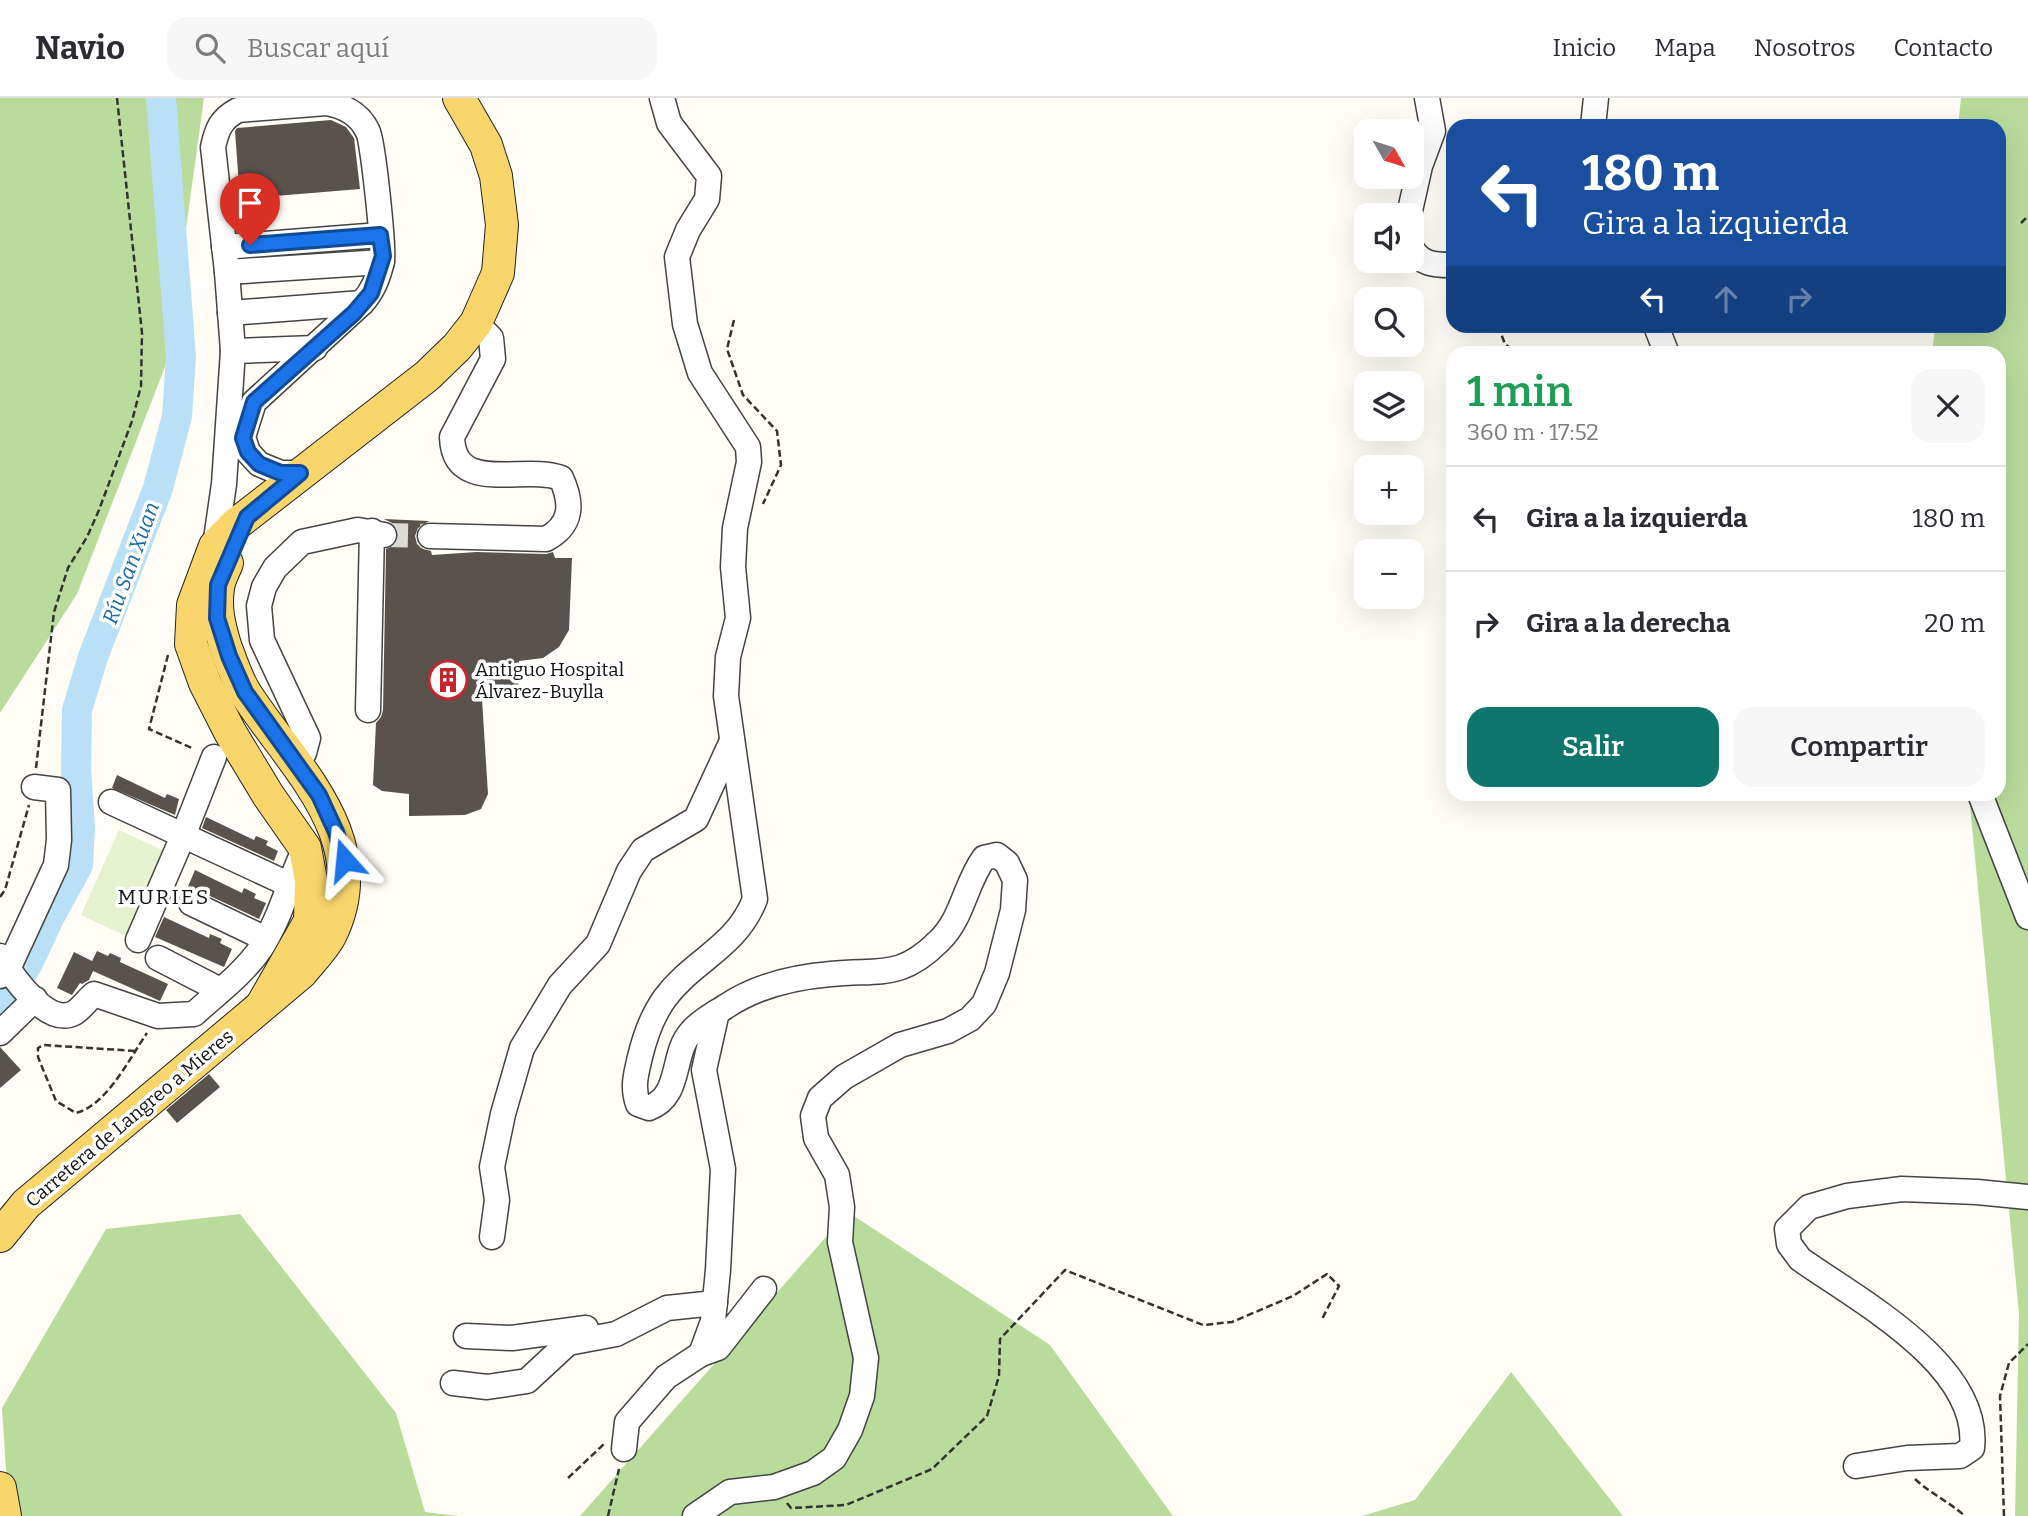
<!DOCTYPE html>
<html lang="es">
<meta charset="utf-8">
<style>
:root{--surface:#fff;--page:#f7f7f7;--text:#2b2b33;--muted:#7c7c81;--line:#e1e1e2;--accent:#0f766e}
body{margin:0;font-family:Bitter,serif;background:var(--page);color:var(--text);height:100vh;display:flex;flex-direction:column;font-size:26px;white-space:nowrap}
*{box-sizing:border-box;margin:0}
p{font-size:23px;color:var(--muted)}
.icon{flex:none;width:38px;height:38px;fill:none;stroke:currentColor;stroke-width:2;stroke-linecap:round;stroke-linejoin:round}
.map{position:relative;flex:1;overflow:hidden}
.panel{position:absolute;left:1446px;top:248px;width:560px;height:455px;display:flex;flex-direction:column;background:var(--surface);border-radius:21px;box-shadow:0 7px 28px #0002}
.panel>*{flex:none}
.guide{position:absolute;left:1446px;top:21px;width:560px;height:214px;border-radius:21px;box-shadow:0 7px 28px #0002;background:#1a4fa0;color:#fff;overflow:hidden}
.needle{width:46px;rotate:129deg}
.fabs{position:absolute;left:1354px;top:21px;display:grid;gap:14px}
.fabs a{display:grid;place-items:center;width:70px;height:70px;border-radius:14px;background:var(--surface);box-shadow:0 7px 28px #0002;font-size:35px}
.pin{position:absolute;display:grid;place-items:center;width:60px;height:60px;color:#fff;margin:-72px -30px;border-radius:50% 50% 50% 0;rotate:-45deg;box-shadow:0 0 7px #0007}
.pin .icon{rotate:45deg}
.me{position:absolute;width:77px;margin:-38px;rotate:342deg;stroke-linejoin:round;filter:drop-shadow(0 0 5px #0008)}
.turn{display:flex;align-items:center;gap:24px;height:147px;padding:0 21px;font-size:32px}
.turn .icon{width:91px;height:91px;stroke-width:2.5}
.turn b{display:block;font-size:49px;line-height:60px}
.lanes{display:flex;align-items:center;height:66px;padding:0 21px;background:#0003;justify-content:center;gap:35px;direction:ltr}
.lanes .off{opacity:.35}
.round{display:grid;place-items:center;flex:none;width:74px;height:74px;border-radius:21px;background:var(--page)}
.overview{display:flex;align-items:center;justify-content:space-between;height:119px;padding:0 21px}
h1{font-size:42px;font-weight:600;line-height:52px;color:#1e9e55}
.primary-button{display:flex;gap:14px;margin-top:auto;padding:14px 21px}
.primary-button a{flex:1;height:80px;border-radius:21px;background:var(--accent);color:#fff;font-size:28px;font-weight:600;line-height:80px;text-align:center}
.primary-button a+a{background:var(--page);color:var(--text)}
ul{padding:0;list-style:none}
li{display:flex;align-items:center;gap:21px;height:105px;padding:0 21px;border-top:2px solid var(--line)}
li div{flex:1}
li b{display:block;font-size:26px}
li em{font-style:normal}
header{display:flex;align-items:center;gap:42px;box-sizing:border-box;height:98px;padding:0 35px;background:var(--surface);border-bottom:2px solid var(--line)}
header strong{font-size:33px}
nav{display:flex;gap:38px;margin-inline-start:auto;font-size:24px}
.search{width:490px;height:63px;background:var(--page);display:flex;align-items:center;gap:18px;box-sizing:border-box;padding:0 24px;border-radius:21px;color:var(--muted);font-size:26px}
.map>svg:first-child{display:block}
.forest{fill:#b9dc9c}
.pitch{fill:#e6f2cf}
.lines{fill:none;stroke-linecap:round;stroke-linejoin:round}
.river{stroke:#b9e0f7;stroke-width:30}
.building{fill:#5a524d}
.minor-tunnel{stroke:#dbdad3;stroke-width:24;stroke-dasharray:24 12;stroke-linecap:butt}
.minor-casing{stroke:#444;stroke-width:27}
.major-casing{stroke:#222;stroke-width:34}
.path{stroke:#333;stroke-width:2.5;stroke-dasharray:7 3.5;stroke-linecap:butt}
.minor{stroke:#fff;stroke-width:24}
.major{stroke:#f9d66b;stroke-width:32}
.route-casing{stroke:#114b97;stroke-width:18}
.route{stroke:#1a73e8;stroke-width:12}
.labels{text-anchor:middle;stroke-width:7;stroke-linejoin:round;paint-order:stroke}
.poi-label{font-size:19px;fill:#111;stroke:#fff;text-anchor:start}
.street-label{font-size:19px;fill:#111;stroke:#fff}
.water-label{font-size:21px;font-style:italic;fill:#1768a6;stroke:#fff}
.neighbourhood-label{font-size:21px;letter-spacing:2px;fill:#111;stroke:#fff}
</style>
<header>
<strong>Navio</strong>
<div class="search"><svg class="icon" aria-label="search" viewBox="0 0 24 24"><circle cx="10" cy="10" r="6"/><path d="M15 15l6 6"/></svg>Buscar aquí</div>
<nav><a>Inicio</a><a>Mapa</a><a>Nosotros</a><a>Contacto</a></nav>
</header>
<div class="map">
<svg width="2028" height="1418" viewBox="0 0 2028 1418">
<rect width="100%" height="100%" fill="#fffdf5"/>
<!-- forest -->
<g class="forest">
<polygon points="0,0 204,0 168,261 77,496 0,615"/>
<polygon points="1961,0 2028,0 2028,1418 2015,1418 2019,1216 1969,697 1998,696 1998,256 1932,256 1935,228 1998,228 1998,28 1958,28"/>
<polygon points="848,1114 1050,1247 1173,1418 580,1418"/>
<polygon points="240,1116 396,1315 425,1414 459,1418 9,1418 2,1310 106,1131"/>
<polygon points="1511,1274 1623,1418 1362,1418 1415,1402"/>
</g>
<!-- pitch -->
<polygon class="pitch" points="119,732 169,755 130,840 81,817"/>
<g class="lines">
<!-- river -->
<polyline class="river" points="0,908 28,865 50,818 78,767 80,730 76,671 77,612 93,559 158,390 177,318 181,259 161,0"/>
</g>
<!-- building -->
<g class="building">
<polygon points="331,22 346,29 354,40 360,91 240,101 235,33 237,30"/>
<polygon points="384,421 429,423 418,430 415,438 417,446 423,451 431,453 432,457 477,454 546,456 553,454 555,460 572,460 569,532 559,549 543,560 519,563 518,600 482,601 488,696 481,711 465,717 409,718 409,696 382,693 373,687 376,625 381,619 383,612 386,451 395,447 399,439 394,426"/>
<polygon points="117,677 165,700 167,696 179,701 175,717 112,690"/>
<polygon points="206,719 254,742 256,738 268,743 266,747 278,753 274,763 202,730"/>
<polygon points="195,772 242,795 244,790 256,796 254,800 266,805 259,821 197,792 187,791"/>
<polygon points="164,819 209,840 210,836 222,841 220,845 232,851 224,869 155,839"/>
<polygon points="97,853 108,858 110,855 121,860 120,864 168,886 160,903 93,873 89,882 82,886 80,885 72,897 57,890 74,854 92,863"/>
<polygon points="0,949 21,972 0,990"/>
<polygon points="209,976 220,989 177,1025 166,1012"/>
</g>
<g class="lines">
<!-- minor-tunnel -->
<polyline class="minor-tunnel" points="384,437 430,438"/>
<defs>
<g id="minor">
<path d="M662,0l7,25 40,53 -2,23 -19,31 -11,27 8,67 15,49 48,74 1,15 -14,66 -2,39 5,51 -10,39 -2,39 29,203c-18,48 -62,61 -90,99 -13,18 -20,38 -25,59 -4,17 -8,30 -2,47l11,4c33,-12 22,-54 42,-76 9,-11 23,-18 34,-25 31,-21 69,-30 106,-33 49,-5 69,6 108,-33 24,-23 26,-57 45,-83l13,-3 10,8 8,17 -2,30 -16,63 -13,31 -14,15 -22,12 -48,14 -56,32 -24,21 -7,18 3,22 21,37 5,32 -2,35 26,116 -4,38 -12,34 -16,28 -21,15 -39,14 -44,5 -35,24"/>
<polyline points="1593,28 1596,0"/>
<polyline points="1409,117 1420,68 1433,33 1427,0"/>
<polyline points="224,149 380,137"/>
<path d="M1412,151c9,15 22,16 38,16"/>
<polyline points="227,174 382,164"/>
<polyline points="230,215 362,205"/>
<polyline points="1656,228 1667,256"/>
<polyline points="233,253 315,250"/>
<path d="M430,438l116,3c26,-14 27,-35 15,-61 -37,-14 -107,18 -109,-41l41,-78 -2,-21 -15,-15"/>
<path d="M215,448l9,-62 9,-133 -6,-79 -14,-125c4,-18 8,-28 25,-37l88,-7c18,3 34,11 42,29 5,9 16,116 14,128 -3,16 -9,31 -20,43l-108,99 -11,35 5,15 11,12 12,5 10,4h19"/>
<polyline points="368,612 372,433"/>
<polyline points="296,665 304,655 308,640 262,542 259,508 264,489 275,470 302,444 358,432 384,437"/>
<polyline points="1980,696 2028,819"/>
<polyline points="111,704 288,786"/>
<polyline points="191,805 266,841"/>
<polyline points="138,842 183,738 214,659"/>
<path d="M0,858c12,20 47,71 74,57 7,-4 14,-14 20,-19l64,22 36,-2c22,-20 50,-41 67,-66 20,-31 28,-67 44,-100"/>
<polyline points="158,860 220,892"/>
<polyline points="0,878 8,871 56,767 59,742 58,692 34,689"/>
<polyline points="717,914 704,972 723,1071 718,1172 713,1223 701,1256 718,1250 764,1191"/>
<polyline points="0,935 35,901"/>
<polyline points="492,1139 497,1102 492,1069 503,1016 522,950 560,887 598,846 629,773 643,752 696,721 732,643"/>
<polyline points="466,1238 512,1240 586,1230"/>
<polyline points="453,1285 487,1289 527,1283 568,1245 616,1236 667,1210 715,1205"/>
<polyline points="624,1351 627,1324 666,1279 701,1256"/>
<path d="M1856,1368l51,-8 53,-2 12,-8c9,-83 -113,-147 -172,-189l-11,-15 -2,-15 22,-22 38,-11 55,-7 75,3 51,5"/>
</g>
<g id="major">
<polyline points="262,907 310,823 311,782 305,750 268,697 230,634 205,585 191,546 193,507 215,448 235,427 427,278 457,249 476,225 498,175 502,127 496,78 486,47 459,0"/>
<path d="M0,1138l26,-32 275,-231c9,-11 22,-24 29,-37 48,-96 -37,-169 -84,-242 -9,-14 -15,-33 -21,-49 -6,-20 -10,-37 -7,-57 1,-9 6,-17 9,-25"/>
<polyline points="0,1390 5,1418"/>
</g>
</defs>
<!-- minor casing -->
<use href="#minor" class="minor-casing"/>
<!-- major casing -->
<use href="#major" class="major-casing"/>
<!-- path -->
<g class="path">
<polyline points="2021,125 2028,118"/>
<polyline points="734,222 727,251 743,297 777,333 781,367 763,406"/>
<polyline points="1498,228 1505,246 1517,256"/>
<polyline points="168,557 149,631 194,651"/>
<polyline points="36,670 54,514 68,470 87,439 99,412 132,323 141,288 142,235 117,0"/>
<polyline points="0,799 5,792 29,707"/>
<path d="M135,953l-91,-6 -6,3v9l18,44 20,12c31,-8 53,-54 71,-80"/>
<polyline points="568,1380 604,1346"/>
<path d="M1915,1381c16,15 33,22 50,37"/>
<polyline points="787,1405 791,1410 846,1407 932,1371 987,1318 999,1278 1000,1241 1065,1172 1203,1227 1232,1224 1293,1198 1327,1176 1339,1188 1321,1223"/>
<polyline points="608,1418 619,1371"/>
<polyline points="2004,1418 2000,1298 2009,1265 2028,1246"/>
</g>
<!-- minor -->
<use href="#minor" class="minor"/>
<!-- major -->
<use href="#major" class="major"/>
</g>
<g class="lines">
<defs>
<polyline id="route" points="250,147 380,137 383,158 371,195 354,215 254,304 243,340 248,354 259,366 271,371 281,375 300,375 247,419 218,487 217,520 229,558 245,594 319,697 336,734 345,762"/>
</defs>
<!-- route casing -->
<use href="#route" class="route-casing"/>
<!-- route -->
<use href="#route" class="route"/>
</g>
<!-- icons -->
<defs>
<symbol id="building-ring" viewBox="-11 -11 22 22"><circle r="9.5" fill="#fff" stroke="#c4262e" stroke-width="1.5"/><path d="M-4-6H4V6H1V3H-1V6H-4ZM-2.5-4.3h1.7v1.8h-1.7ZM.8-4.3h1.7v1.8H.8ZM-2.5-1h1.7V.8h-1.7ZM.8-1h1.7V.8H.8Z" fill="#c4262e"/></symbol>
</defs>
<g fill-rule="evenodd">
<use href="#building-ring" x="426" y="560" width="44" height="44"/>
</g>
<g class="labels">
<!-- poi labels -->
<g class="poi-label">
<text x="475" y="578">Antiguo Hospital<tspan x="475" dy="22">Álvarez-Buylla</tspan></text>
</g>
<!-- street labels -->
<g class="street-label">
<text transform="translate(129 1020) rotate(-40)" y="7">Carretera de Langreo a Mieres</text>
</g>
<!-- water labels -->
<g class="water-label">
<text transform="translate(131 465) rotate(-70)" y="7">Ríu San Xuan</text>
</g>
<!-- neighbourhood labels -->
<g class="neighbourhood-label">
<text x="164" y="806">MURIES</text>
</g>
</g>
</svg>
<div class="fabs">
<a><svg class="needle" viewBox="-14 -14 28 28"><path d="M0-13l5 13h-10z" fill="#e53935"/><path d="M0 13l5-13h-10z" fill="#7c7c81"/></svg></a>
<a><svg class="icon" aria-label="sound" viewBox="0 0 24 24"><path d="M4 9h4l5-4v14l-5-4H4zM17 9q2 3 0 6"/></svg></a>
<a><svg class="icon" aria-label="search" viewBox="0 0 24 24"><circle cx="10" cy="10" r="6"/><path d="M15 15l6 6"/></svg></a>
<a><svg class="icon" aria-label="layers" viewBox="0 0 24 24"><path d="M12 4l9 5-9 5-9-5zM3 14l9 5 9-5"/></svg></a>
<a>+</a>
<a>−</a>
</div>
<div class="pin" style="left:250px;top:147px;background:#d93025"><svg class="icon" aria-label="arrive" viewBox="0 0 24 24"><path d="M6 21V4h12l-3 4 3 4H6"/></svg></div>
<svg class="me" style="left:345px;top:762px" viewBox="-20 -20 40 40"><path d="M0-17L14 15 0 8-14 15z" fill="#1a73e8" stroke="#fff" stroke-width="4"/></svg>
<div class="guide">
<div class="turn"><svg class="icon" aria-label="left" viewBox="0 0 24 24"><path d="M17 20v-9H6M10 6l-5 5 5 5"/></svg><div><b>180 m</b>Gira a la izquierda</div></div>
<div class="lanes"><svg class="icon" aria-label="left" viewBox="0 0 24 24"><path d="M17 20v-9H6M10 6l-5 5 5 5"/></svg><svg class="icon off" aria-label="ahead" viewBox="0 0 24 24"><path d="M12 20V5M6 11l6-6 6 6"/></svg><svg class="icon off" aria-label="right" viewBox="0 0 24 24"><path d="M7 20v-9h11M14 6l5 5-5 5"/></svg></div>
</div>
<section class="panel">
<div class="overview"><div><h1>1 min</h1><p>360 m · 17:52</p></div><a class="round"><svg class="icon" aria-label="close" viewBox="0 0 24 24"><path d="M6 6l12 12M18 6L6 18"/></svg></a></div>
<ul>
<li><svg class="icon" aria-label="left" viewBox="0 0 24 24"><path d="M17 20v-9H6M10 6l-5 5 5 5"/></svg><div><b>Gira a la izquierda</b></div><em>180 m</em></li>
<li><svg class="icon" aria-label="right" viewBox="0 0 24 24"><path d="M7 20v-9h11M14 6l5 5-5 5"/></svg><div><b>Gira a la derecha</b></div><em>20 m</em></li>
</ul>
<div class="primary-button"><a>Salir</a><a>Compartir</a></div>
</section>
</div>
